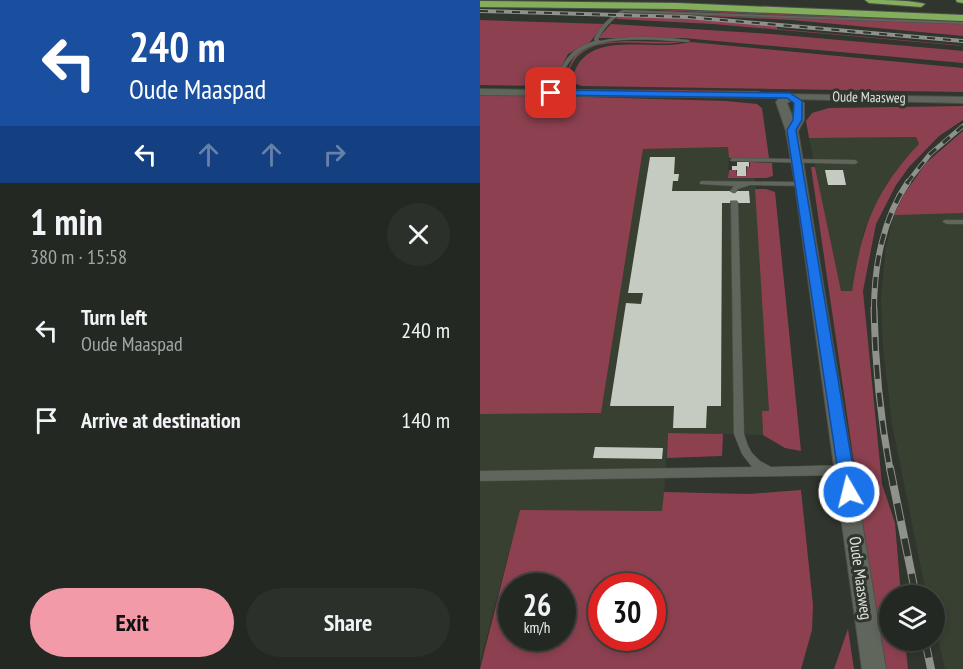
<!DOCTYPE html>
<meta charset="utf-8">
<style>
:root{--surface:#242822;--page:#2c302a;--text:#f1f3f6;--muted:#a3a6a5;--line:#414440;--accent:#f39aa8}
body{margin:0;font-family:"PT Sans Narrow",sans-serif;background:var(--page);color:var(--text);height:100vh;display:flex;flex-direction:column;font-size:22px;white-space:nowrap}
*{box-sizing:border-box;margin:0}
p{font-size:20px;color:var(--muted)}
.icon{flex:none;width:33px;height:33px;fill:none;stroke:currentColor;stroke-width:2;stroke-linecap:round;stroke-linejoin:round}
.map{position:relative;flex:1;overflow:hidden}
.side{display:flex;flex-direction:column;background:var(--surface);width:480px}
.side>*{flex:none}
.banner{background:#1a4fa0;color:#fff;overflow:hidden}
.buttons{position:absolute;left:399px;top:585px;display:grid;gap:12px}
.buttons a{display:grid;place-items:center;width:66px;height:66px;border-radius:50%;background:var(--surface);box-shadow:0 3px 9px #0003,0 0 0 2px var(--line);font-size:30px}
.speed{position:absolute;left:18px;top:573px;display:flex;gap:12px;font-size:30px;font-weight:700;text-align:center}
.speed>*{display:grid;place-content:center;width:78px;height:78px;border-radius:50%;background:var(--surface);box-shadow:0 3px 9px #0003,0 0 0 2px var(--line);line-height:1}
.speed small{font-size:15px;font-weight:400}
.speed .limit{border:9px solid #d22;background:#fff;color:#111}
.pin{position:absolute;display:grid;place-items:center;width:51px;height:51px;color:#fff;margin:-26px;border-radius:12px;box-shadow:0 3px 9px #0006}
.me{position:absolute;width:66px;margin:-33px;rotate:352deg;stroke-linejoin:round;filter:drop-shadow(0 0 4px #0008)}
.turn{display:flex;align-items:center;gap:21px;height:126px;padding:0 30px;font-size:27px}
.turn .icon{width:78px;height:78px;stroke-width:2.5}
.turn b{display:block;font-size:42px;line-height:51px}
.lanes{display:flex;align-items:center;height:57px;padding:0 30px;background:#0003;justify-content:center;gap:30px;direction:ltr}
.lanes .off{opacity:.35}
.round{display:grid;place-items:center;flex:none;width:63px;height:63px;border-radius:32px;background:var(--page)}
.overview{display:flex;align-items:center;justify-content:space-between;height:102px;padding:0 30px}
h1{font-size:36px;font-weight:700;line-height:45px}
.primary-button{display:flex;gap:12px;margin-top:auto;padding:12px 30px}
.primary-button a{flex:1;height:69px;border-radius:36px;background:var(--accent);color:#111;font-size:24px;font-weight:700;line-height:69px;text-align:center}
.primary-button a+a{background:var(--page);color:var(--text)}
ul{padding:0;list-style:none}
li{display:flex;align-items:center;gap:18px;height:90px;padding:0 30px}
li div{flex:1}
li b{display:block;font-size:22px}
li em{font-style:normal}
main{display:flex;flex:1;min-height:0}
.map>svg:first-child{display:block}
.built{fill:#384032}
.green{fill:#8d4150;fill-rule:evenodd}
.building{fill:#c5cbc1}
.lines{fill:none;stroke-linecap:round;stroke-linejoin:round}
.service-casing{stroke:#4c504a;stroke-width:1}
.minor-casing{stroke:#4c504a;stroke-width:2}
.motorway-casing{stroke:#4c504a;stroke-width:2}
.service{fill:#61665d;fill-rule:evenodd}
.minor{fill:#61665d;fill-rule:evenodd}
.motorway{fill:#83af5c;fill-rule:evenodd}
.rail-far4-casing{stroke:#8e928b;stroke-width:4}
.rail-far3-casing{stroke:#8e928b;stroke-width:4.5}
.rail-far2-casing{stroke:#8e928b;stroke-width:6}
.rail-far1-casing{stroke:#8e928b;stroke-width:7}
.rail-casing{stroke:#8e928b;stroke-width:8}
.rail-far4{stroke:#30352d;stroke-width:2;stroke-dasharray:8;stroke-linecap:butt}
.rail-far3{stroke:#30352d;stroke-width:3;stroke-dasharray:9;stroke-linecap:butt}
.rail-far2{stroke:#30352d;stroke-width:4;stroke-dasharray:11;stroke-linecap:butt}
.rail-far1{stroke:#30352d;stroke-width:4.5;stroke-dasharray:14;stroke-linecap:butt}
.rail{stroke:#30352d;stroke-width:6;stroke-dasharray:18;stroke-linecap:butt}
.route{fill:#1a73e8;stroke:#114b97;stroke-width:1.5}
.labels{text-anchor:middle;stroke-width:6;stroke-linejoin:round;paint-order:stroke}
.far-street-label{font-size:14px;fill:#e1e4df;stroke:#30352d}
.street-label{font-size:16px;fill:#e1e4df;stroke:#30352d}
</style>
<main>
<section class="side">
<div class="banner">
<div class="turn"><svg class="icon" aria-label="left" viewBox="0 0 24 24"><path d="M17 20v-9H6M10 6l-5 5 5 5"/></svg><div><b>240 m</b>Oude Maaspad</div></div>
<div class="lanes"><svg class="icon" aria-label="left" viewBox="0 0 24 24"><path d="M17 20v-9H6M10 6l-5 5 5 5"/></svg><svg class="icon off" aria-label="ahead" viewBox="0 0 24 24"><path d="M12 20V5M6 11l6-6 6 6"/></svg><svg class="icon off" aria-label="ahead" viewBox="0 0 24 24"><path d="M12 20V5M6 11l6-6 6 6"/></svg><svg class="icon off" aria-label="right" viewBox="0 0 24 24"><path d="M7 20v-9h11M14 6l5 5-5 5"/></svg></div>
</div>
<div class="overview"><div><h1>1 min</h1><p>380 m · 15:58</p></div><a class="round"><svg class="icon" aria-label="close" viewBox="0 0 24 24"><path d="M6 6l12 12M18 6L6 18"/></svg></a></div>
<ul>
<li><svg class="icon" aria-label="left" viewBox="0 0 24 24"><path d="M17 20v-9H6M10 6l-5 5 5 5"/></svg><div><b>Turn left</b><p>Oude Maaspad</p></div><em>240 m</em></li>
<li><svg class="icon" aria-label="arrive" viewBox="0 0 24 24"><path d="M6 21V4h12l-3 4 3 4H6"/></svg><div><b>Arrive at destination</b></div><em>140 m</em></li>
</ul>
<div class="primary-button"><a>Exit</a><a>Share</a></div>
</section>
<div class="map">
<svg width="483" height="669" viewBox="0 0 483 669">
<rect width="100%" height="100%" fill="#30352d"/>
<!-- built -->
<g class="built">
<polygon points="436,137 439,145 406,185 384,231 372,291 361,291 329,138"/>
<polygon points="483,139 483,669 465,669 455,626 454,596 447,596 444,583 412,424 403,349 401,298 406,246 414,215 423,196 446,163"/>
<polygon points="249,147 248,178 275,178 289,411 282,424 283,435 188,433 183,511 40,510 0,663 0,414 121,413 163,149"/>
</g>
<!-- green -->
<g class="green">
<polygon points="149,9 285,12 461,21 442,21"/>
<polygon points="142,12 483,24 483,36 312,20"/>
<polygon points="139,15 295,24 298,29 478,45 483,46 233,24 136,19"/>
<polygon points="0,20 125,24 109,43 88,54 71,86 0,85"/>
<polygon points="131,24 291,34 473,50 483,51 483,63 203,38 118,38"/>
<path d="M145,41l56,1c-29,6 -78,-9 -102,13 -6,5 -9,13 -12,20l3,8 -10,2 16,-32 25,-10z"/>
<path d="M211,42l272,26v24l-381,-6 -6,-2 -3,-7c10,-42 61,-31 94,-32 8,0 16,-2 24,-3z"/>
<polygon points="85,89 278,91 285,93 87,90"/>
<polygon points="0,94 246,101 277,104 282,108 289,158 249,158 248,147 163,149 121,413 0,414"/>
<path d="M483,106v14l-24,16 -30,31 -13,18 -20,39 -13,67 19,193 13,39 6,72 -11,1v44l15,1 3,28h-24l-73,-502h4l26,124h11c10,-63 22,-99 67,-147l-3,-7 -107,1 -3,-17 6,-8 17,-5z"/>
<polygon points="483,131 483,213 414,215 423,196 446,163"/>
<polygon points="270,162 292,163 293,176 286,178 248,178 249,170 256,170 257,176 266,176 267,167 270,167"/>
<polygon points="275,189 286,189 295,192 321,451 305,448 283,435 282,411 289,411"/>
<polygon points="188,433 243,434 242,456 187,458"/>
<path d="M321,490l12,115 -1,25 -11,39h-321l40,-159 142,1 2,-19 85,2zM32,586h50v52h-50zM122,586h50v52h-50z"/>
<polygon points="368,629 374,669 354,669"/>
</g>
<!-- building -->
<g class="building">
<polygon points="170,157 195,157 194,174 199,174 198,181 193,181 192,191 269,191 270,203 242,203 241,406 227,406 226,428 193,428 194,406 130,406 146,303 161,304 163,293 148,293"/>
<polygon points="257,162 269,162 269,167 266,166 266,176 257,176 257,170 252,170 252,166 257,166"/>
<polygon points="345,170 363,170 366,185 348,185"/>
<polygon points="115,447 183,448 182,459 113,458"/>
</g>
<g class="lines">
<defs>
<g id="service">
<path d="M143,10l340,12v2l-339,-12c-11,6 -20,16 -26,27l2,2c29,-6 59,-4 88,-1l2,1 -2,1c-32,-2 -95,-10 -117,18 -8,9 -11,22 -17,33l-5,1 -1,-1c14,-25 17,-44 47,-52l-1,-2c6,-12 16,-24 29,-29z"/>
<polygon points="253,158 375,160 378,162 375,164 251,161 250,160"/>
<polygon points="222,181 321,182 324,184 321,186 270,185 258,189 256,192 254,193 250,191 254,186 220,184 220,182"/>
<polygon points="251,201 257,201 258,203 264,434 268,446 272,453 280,461 291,467 366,465 370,467 371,470 370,473 366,475 0,481 0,471 272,467 262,454 254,434"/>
<polygon points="464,220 483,220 483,224 467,224 463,222"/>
</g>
<polygon id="minor" points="0,89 483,97 483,103 313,99 307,103 313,118 315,101 319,100 324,103 324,120 318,131 406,669 382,669 315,184 306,131 296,102 299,98 0,95"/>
<g id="motorway">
<path d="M385,0c17,0 46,0 60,4l-4,3 -52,-4z"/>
<polygon points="476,0 483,0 483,3 477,2"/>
<polygon points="0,1 197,3 483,15 483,21 197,9 0,7"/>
</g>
</defs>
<!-- service casing -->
<use href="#service" class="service-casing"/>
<!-- minor casing -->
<use href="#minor" class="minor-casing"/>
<!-- motorway casing -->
<use href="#motorway" class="motorway-casing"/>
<!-- service -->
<use href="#service" class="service"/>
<!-- minor -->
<use href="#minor" class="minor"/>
<!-- motorway -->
<use href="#motorway" class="motorway"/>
<defs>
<polyline id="rail-far4" points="0,11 207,17 483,41"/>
<polyline id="rail-far3" points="427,183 450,154 483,126"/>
<path id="rail-far2" d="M394,310c0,-44 9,-92 34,-128"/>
<path id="rail-far1" d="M394,309c1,54 6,107 16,161"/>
<g id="rail">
<polyline points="410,468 436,596"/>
<polyline points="445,640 451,669"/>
</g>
</defs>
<!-- rail-far4 casing -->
<use href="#rail-far4" class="rail-far4-casing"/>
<!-- rail-far3 casing -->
<use href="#rail-far3" class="rail-far3-casing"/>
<!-- rail-far2 casing -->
<use href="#rail-far2" class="rail-far2-casing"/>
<!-- rail-far1 casing -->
<use href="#rail-far1" class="rail-far1-casing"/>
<!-- rail casing -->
<use href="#rail" class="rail-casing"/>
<!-- rail-far4 -->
<use href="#rail-far4" class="rail-far4"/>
<!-- rail-far3 -->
<use href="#rail-far3" class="rail-far3"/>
<!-- rail-far2 -->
<use href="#rail-far2" class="rail-far2"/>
<!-- rail-far1 -->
<use href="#rail-far1" class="rail-far1"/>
<!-- rail -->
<use href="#rail" class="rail"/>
</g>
<!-- route -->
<polygon class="route" points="71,90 310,93 322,101 322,120 316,130 377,492 375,498 369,500 363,498 361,492 307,130 313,120 314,103 307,98 68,95 67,93"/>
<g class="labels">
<!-- far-street labels -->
<g class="far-street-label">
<text transform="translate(389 97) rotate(1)" y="5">Oude Maasweg</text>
</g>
<!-- street labels -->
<g class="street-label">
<text transform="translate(381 578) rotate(82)" y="6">Oude Maasweg</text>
</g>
</g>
</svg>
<div class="buttons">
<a><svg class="icon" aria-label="layers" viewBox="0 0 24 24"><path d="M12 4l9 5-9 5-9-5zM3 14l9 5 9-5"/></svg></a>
</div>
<div class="speed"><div>26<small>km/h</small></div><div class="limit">30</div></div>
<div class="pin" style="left:71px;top:93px;background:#d93025"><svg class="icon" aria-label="arrive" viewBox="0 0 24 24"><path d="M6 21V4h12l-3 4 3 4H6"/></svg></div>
<svg class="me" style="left:369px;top:492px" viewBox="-20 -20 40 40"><circle r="17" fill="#1a73e8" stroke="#fff" stroke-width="3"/><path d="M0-11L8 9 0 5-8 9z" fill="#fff"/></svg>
</div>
</main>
